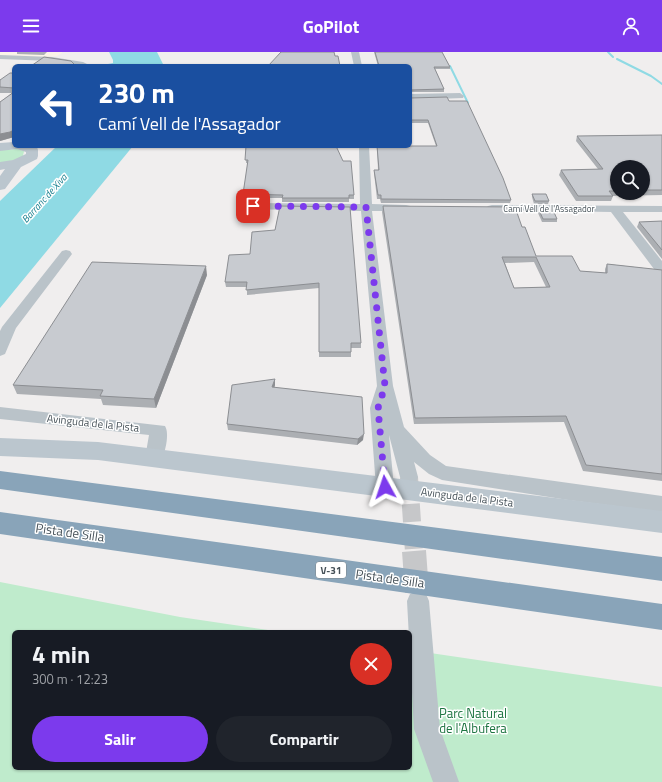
<!DOCTYPE html>
<html lang="es">
<meta charset="utf-8">
<style>
:root{--surface:#171b24;--page:#20242c;--text:#f1f3f6;--muted:#9ea1a6;--accent:#7c3aed}
body{margin:0;font-family:"Titillium Web",sans-serif;background:var(--page);color:var(--text);height:100vh;display:flex;flex-direction:column;font-size:15px;white-space:nowrap}
*{box-sizing:border-box;margin:0}
p{font-size:13px;color:var(--muted)}
.icon{flex:none;width:22px;height:22px;fill:none;stroke:currentColor;stroke-width:2;stroke-linecap:round;stroke-linejoin:round}
.map{position:relative;flex:1;overflow:hidden}
.details{position:absolute;left:12px;top:578px;width:400px;height:140px;display:flex;flex-direction:column;background:var(--surface);border-radius:6px;box-shadow:0 1px 3px #0004}
.details>*{flex:none}
.banner{position:absolute;left:12px;top:12px;width:400px;height:84px;border-radius:6px;box-shadow:0 1px 3px #0004;background:#1a4fa0;color:#fff;overflow:hidden}
.fabs{position:absolute;left:610px;top:108px;display:grid;gap:8px}
.fabs a{display:grid;place-items:center;width:40px;height:40px;border-radius:50%;background:var(--surface);box-shadow:0 1px 3px #0004;font-size:20px}
.pin{position:absolute;display:grid;place-items:center;width:34px;height:34px;color:#fff;margin:-17px;border-radius:8px;box-shadow:0 2px 6px #0006}
.me{position:absolute;width:44px;margin:-22px;rotate:355deg;stroke-linejoin:round;filter:drop-shadow(0 0 3px #0008)}
.turn{display:flex;align-items:center;gap:14px;height:84px;padding:0 20px;font-size:18px}
.turn .icon{width:52px;height:52px;stroke-width:2.5}
.turn b{display:block;font-size:28px;line-height:34px}
.round{display:grid;place-items:center;flex:none;width:42px;height:42px;border-radius:21px;background:var(--page)}
.head{display:flex;align-items:center;justify-content:space-between;height:68px;padding:0 20px}
h1{font-size:24px;font-weight:700;line-height:30px}
.cta{display:flex;gap:8px;margin-top:auto;padding:8px 20px}
.cta a{flex:1;height:46px;border-radius:24px;background:var(--accent);color:#fff;font-size:16px;font-weight:700;line-height:46px;text-align:center}
.cta a+a{background:var(--page);color:var(--text)}
header{display:flex;justify-content:space-between;align-items:center;height:52px;padding:0 20px;background:var(--accent);color:#fff;font-size:18px;font-weight:700}
.map>svg:first-child{display:block}
.commercial{fill:#faf3e8}
.green{fill:#bfebcc}
.water{fill:#8fdae4}
.lines{fill:none;stroke-linecap:round;stroke-linejoin:round}
.stream{stroke:#8fdae4;stroke-width:2}
.street-tunnel-far1{stroke:#c6c7c9;stroke-width:18;stroke-dasharray:18 9;stroke-linecap:butt}
.street-tunnel{stroke:#c6c7c9;stroke-width:24;stroke-dasharray:24 12;stroke-linecap:butt}
.street{fill:#bac3c9;fill-rule:evenodd}
.secondary{fill:#bbc6ce;fill-rule:evenodd}
.highway{fill:#89a4b9;fill-rule:evenodd}
.wall{fill:#acafb3;fill-rule:evenodd}
.shaded-wall{fill:#8c8e92}
.building{fill:#c8cbd0;stroke:#8c8e92;fill-rule:evenodd}
.route{stroke:#7c3aed;stroke-width:7;stroke-dasharray:0 12.6}
.labels{text-anchor:middle;stroke-width:3;stroke-linejoin:round;paint-order:stroke}
.far-street-label{font-size:9px;fill:#475259;stroke:#fff}
.far-water-label{font-size:10px;font-style:italic;fill:#177f8e;stroke:#fff}
.shield{fill:#fff;stroke:#7e868b;stroke-width:1}
.shield-label{font-size:10px;font-weight:bold;fill:#475259}
.street-label{font-size:11px;fill:#475259;stroke:#fff}
.near-street-label{font-size:13px;fill:#475259;stroke:#fff}
.near-park-label{font-size:13px;fill:#1e7542;stroke:#fff}
</style>
<header><svg class="icon" aria-label="menu" viewBox="0 0 24 24"><path d="M4 6h16M4 12h16M4 18h16"/></svg>GoPilot<svg class="icon" aria-label="person" viewBox="0 0 24 24"><circle cx="12" cy="8" r="4"/><path d="M4 21q1-7 8-7t8 7"/></svg></header>
<div class="map">
<svg width="662" height="730" viewBox="0 0 662 730">
<rect width="100%" height="100%" fill="#f0eeee"/>
<!-- commercial -->
<polygon class="commercial" points="0,0 62,0 62,1 57,4 47,5 0,3"/>
<!-- green -->
<g class="green">
<polygon points="17,97 24,99 23,104 20,107 0,111 0,98"/>
<polygon points="0,530 180,565 282,580 14,580 14,716 410,716 410,598 662,635 662,730 0,730"/>
</g>
<!-- water -->
<g class="water">
<polygon points="109,0 157,0 164,14 103,14 103,13 113,11 113,8"/>
<polygon points="57,94 133,94 0,256 0,149"/>
</g>
<g class="lines">
<!-- stream -->
<g class="stream">
<polyline points="608,0 613,5"/>
<polyline points="617,7 651,24 662,32"/>
<polyline points="450,14 468,51"/>
</g>
<!-- street-tunnel-far1 -->
<polyline class="street-tunnel-far1" points="409,425 414,500"/>
<!-- street-tunnel -->
<polyline class="street-tunnel" points="414,499 417,540"/>
<!-- street -->
<g class="street">
<polygon points="351,0 359,0 362,14 354,14"/>
<polygon points="0,3 52,5 83,10 87,12 81,14 52,9 0,7"/>
<polygon points="460,41 464,44 463,46 410,48 410,42"/>
<polygon points="359,94 369,94 372,152 406,153 410,154 412,156 410,158 406,159 372,159 393,334 404,375 430,403 446,414 662,444 662,460 568,448 442,428 429,422 414,410 418,425 416,430 409,432 402,430 400,425 389,383 394,435 392,440 385,442 378,440 376,435 370,356 377,334 361,159 244,157 240,156 238,154 240,152 244,151 360,152"/>
<polygon points="492,153 662,154 662,160 623,160 662,209 662,222 657,221 611,160 488,158 486,156 488,154"/>
<polygon points="66,198 70,199 72,202 16,276 5,302 0,304 0,279 2,275 62,199"/>
<path d="M0,355l165,19c5,8 0,28 -5,37l-6,2 -6,-2 -3,-5 4,-23 -149,-16z"/>
<polygon points="418,539 426,542 429,549 440,677 459,730 433,730 414,677 407,549 410,542"/>
</g>
<!-- secondary -->
<g class="secondary">
<polygon points="14,90 14,94 37,95 38,98 38,104 37,107 21,115 5,137 0,138 0,124 5,117 0,118 0,110 13,108 26,102 26,100 17,97 0,99 0,91"/>
<polygon points="0,386 98,390 662,459 662,481 98,408 0,404"/>
</g>
<!-- highway -->
<g class="highway">
<polygon points="0,419 662,505 662,529 0,437"/>
<polygon points="0,460 662,552 662,578 0,482"/>
</g>
</g>
<!-- wall -->
<g class="wall">
<polygon points="17,0 47,0 44,3 17,2"/>
<polygon points="374,0 442,0 450,15 450,17 435,17 444,37 444,40 410,40 410,14 378,14"/>
<polygon points="14,21 14,85 0,89 0,50 12,41 0,41 0,28"/>
<polygon points="410,46 449,49 511,148 510,151 381,151 380,147 377,147 374,121 374,118 378,118 377,94 436,94 428,71 411,71 410,67"/>
<path d="M662,83v60l-49,1 -2,5h-35l-17,-26 2,-5 37,-1 -22,-28 1,-5zM617,115h26v26h-26z"/>
<polygon points="246,94 354,143 354,147 349,147 349,150 282,150 282,146 243,146 243,142 248,111 246,111"/>
<polygon points="532,142 549,149 548,152 534,152 532,145"/>
<polygon points="280,154 361,291 361,296 351,296 351,305 319,305 319,236 247,243 247,235 226,235 225,230 250,202 275,178"/>
<path d="M383,154l139,21 14,29 44,15 25,2v-4l2,-5 55,6v211l-79,-10 -19,-49 -150,2 -32,-212zM534,210l12,25 -32,1 -9,-25z"/>
<polygon points="539,158 557,167 557,170 542,170 538,161"/>
<polygon points="662,169 662,207 637,175 639,170"/>
<polygon points="207,223 156,356 103,353 101,347 17,342 13,333"/>
<polygon points="275,327 275,333 274,335 363,388 357,393 228,378 227,372"/>
</g>
<!-- shaded-wall -->
<g class="shaded-wall">
<polygon points="14,78 14,85 0,89 0,82"/>
<polygon points="206,214 207,223 156,356 154,347"/>
<polygon points="275,327 275,333 273,341 272,335"/>
<polygon points="364,382 363,388 357,393 358,387"/>
</g>
<!-- building -->
<g class="building">
<polygon points="281,0 334,0 335,4 338,4 340,14 268,14"/>
<polygon points="375,0 442,0 450,15 434,15 444,37 410,38 410,14 379,14"/>
<polygon points="44,5 71,9 74,12 74,14 31,14"/>
<polygon points="10,21 14,21 14,36 0,35 0,28"/>
<polygon points="14,40 14,78 10,80 0,82 0,50"/>
<polygon points="447,45 449,49 467,49 503,126 511,148 381,147 381,143 378,143 374,118 379,118 377,94 437,94 428,68 411,68 410,63 410,46"/>
<polygon points="662,83 662,138 643,138 643,115 617,115 617,139 609,139 613,144 578,144 561,118 603,117 577,84"/>
<polygon points="246,94 336,94 343,109 351,109 354,143 349,143 349,146 282,146 283,143 243,142 248,108 245,108"/>
<polygon points="532,142 546,142 549,149 535,149"/>
<polygon points="280,154 350,155 361,291 351,291 351,300 319,300 319,231 246,238 247,230 225,230 229,203 250,202 252,180 275,178"/>
<path d="M383,154l132,1 7,20h3l11,29h36l8,15 27,2v-9l55,6v204l-76,-9 -20,-49 -151,2zM502,205h34l14,30 -36,1z"/>
<polygon points="539,158 553,158 557,167 543,167"/>
<polygon points="662,169 662,198 639,170"/>
<polygon points="92,210 206,214 154,347 100,344 103,338 13,333"/>
<polygon points="275,327 272,335 362,345 364,382 358,387 227,372 232,333"/>
</g>
<g class="lines">
<!-- route -->
<polyline class="route" points="253,154 366,155 385,334 378,356 385,435"/>
</g>
<g class="labels">
<!-- far-street labels -->
<g class="far-street-label">
<text x="549" y="160">Camí Vell de l'Assagador</text>
</g>
<!-- far-water labels -->
<g class="far-water-label">
<text transform="translate(44 146) rotate(-48)" y="4">Barranc de Xiva</text>
</g>
<!-- shield labels -->
<rect class="shield" x="316" y="510" width="30" height="16" rx="3"/>
<g class="shield-label">
<text x="331" y="522">V-31</text>
</g>
<!-- street labels -->
<g class="street-label">
<text transform="translate(93 371) rotate(6)" y="4">Avinguda de la Pista</text>
<text transform="translate(467 445) rotate(7)" y="4">Avinguda de la Pista</text>
</g>
<!-- near-street labels -->
<g class="near-street-label">
<text transform="translate(70 480) rotate(8)" y="5">Pista de Silla</text>
<text transform="translate(390 526) rotate(8)" y="5">Pista de Silla</text>
</g>
<!-- near-park labels -->
<g class="near-park-label">
<text x="473" y="666">Parc Natural<tspan x="473" dy="15">de l'Albufera</tspan></text>
</g>
</g>
</svg>
<div class="fabs">
<a><svg class="icon" aria-label="search" viewBox="0 0 24 24"><circle cx="10" cy="10" r="6"/><path d="M15 15l6 6"/></svg></a>
</div>
<div class="pin" style="left:253px;top:154px;background:#d93025"><svg class="icon" aria-label="arrive" viewBox="0 0 24 24"><path d="M6 21V4h12l-3 4 3 4H6"/></svg></div>
<svg class="me" style="left:385px;top:435px" viewBox="-20 -20 40 40"><path d="M0-17L14 15 0 8-14 15z" fill="#7c3aed" stroke="#fff" stroke-width="4"/></svg>
<div class="banner">
<div class="turn"><svg class="icon" aria-label="left" viewBox="0 0 24 24"><path d="M17 20v-9H6M10 6l-5 5 5 5"/></svg><div><b>230 m</b>Camí Vell de l'Assagador</div></div>
</div>
<section class="details">
<div class="head"><div><h1>4 min</h1><p>300 m · 12:23</p></div><a class="round" style="background:#d93025;color:#fff"><svg class="icon" aria-label="close" viewBox="0 0 24 24"><path d="M6 6l12 12M18 6L6 18"/></svg></a></div>
<div class="cta"><a>Salir</a><a>Compartir</a></div>
</section>
</div>
